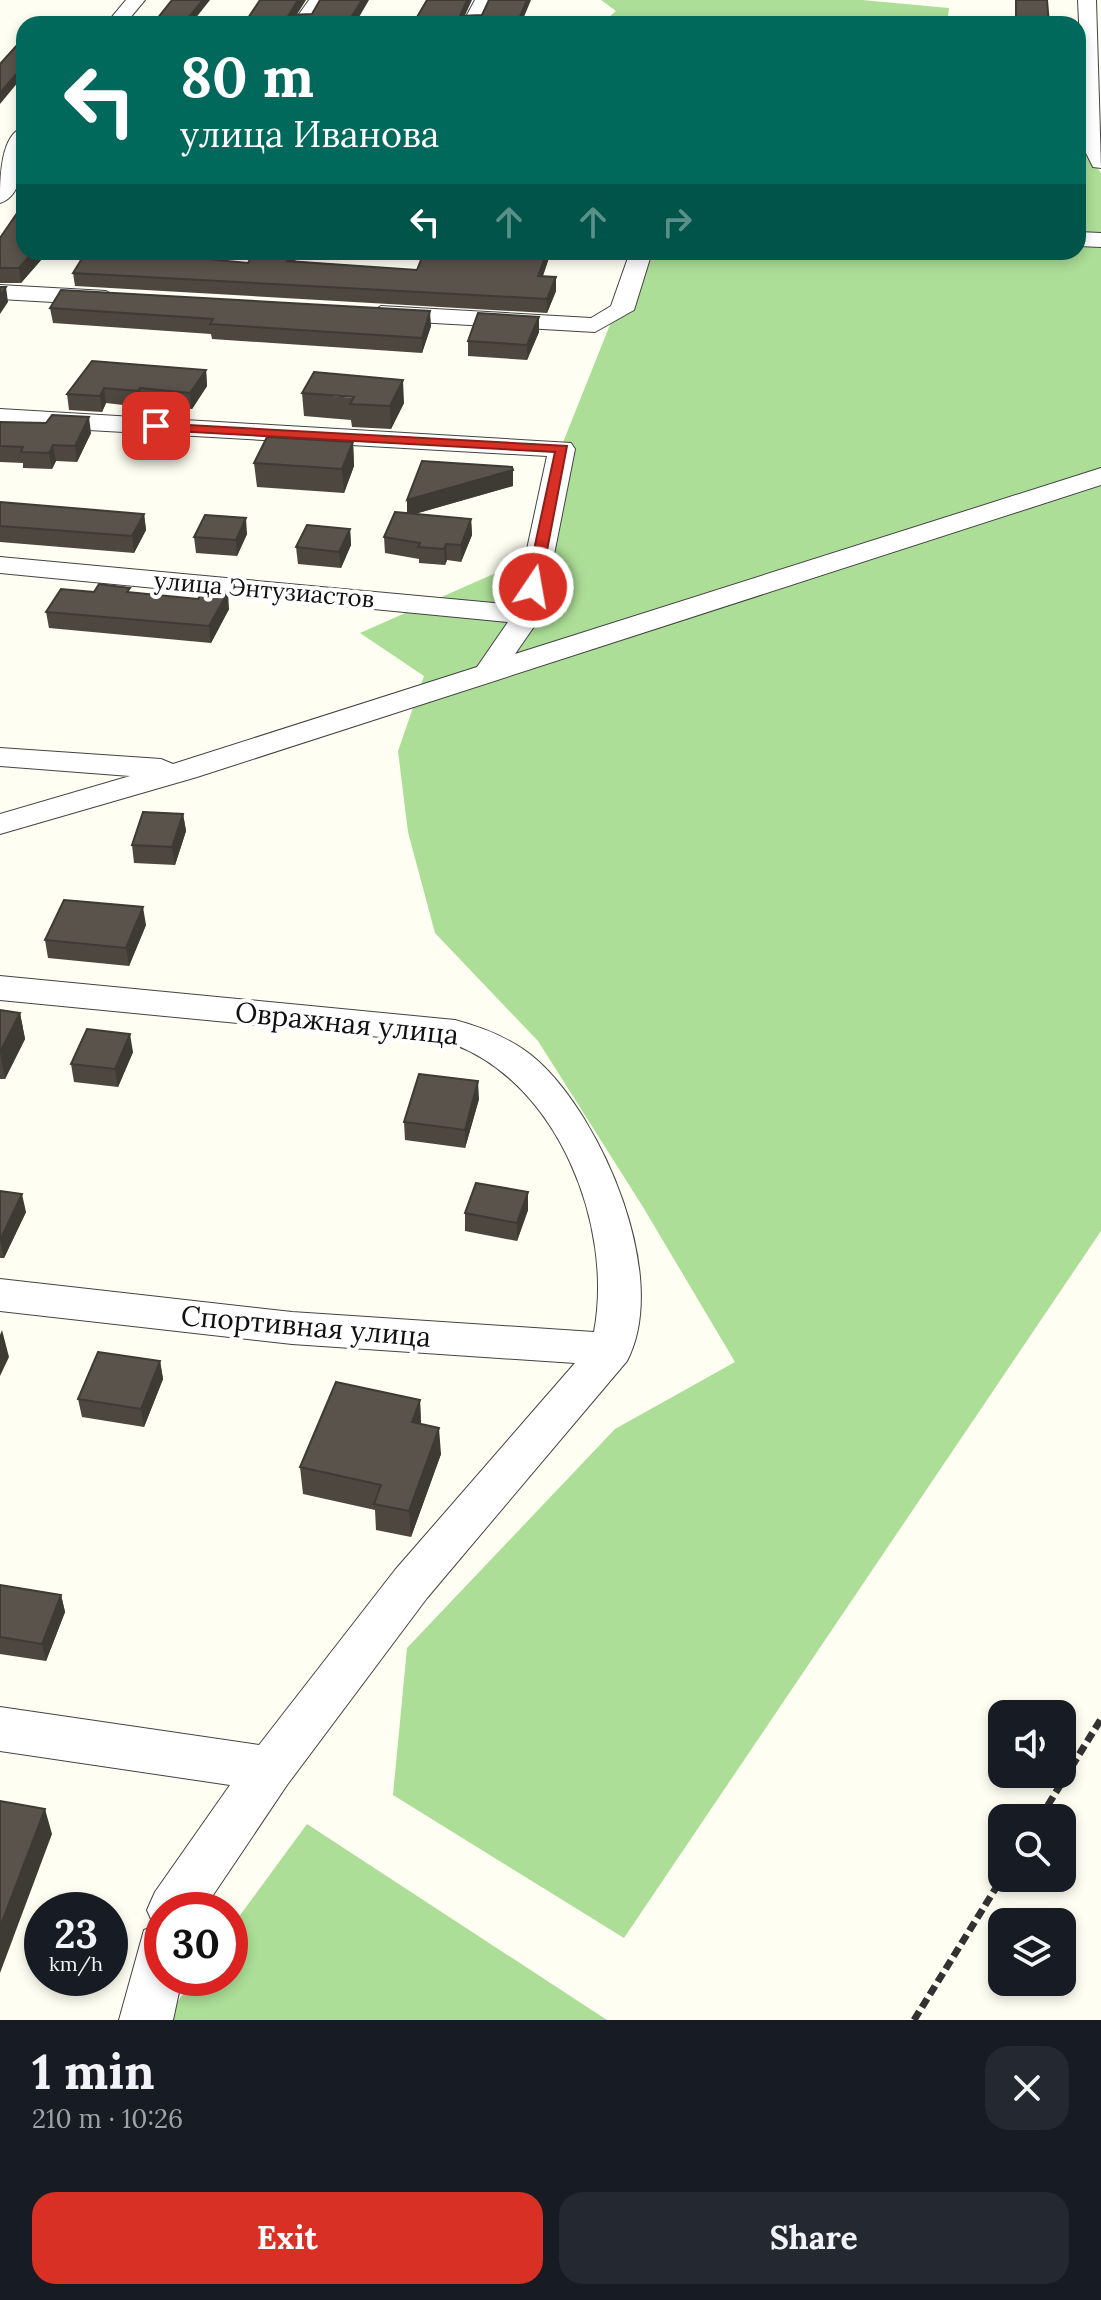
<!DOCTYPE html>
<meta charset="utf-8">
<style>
:root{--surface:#171b24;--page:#242831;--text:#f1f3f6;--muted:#9ea1a6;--accent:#d93025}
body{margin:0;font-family:Lora,serif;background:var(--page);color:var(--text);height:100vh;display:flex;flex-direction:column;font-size:30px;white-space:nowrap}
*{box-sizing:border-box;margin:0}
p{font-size:26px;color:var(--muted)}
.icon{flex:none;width:44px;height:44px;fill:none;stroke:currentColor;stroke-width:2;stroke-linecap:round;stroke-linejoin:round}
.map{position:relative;height:2020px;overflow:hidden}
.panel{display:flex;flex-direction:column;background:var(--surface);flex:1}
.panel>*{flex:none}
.top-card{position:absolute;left:16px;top:16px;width:1070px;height:244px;border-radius:24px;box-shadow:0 4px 12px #0003;background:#00695c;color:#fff;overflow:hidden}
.buttons{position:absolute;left:988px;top:1700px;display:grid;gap:16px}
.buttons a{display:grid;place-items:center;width:88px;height:88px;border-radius:16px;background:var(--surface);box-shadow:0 4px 12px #0003;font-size:40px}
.speed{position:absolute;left:24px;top:1892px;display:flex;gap:16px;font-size:40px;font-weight:700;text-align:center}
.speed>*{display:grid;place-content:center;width:104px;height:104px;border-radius:50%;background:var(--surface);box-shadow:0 4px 12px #0003;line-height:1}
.speed small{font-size:20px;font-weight:400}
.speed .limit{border:12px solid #d22;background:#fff;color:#111}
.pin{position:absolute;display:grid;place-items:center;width:68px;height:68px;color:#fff;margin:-34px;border-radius:16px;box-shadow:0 4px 12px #0006}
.me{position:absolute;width:88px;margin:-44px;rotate:12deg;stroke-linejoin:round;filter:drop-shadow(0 0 6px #0008)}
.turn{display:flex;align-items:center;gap:28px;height:168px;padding:0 32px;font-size:36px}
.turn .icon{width:104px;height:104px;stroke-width:2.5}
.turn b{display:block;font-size:56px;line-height:68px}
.lanes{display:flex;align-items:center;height:76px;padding:0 32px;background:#0003;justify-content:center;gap:40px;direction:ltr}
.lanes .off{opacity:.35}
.round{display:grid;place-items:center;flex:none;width:84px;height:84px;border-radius:24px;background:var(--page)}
.head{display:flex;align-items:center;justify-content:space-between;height:136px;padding:0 32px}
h1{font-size:48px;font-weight:800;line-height:60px}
.action{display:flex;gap:16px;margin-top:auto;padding:16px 32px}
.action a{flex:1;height:92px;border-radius:24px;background:var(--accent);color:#fff;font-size:32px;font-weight:800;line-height:92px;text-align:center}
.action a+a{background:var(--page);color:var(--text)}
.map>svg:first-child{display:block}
.forest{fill:#acde97}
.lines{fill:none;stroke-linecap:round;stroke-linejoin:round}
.minor-casing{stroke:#434343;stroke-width:2}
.path{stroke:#323232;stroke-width:7;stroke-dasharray:10 5;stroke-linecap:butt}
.minor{fill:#fff;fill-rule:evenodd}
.wall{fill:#4d4740}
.shaded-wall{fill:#3e3a34}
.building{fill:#59534b;stroke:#3e3a34;stroke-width:2}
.route{fill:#d93025;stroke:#8d1f18;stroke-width:2}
.labels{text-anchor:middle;stroke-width:8;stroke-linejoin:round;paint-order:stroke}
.far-street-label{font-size:24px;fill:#101010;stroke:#fff}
.street-label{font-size:28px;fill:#101010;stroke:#fff}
</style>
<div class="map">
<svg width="1101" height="2020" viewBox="0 0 1101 2020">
<rect width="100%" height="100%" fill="#fffef2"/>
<!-- forest -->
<g class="forest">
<polygon points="601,0 862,0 949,8 947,24 601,24 616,11"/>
<polygon points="1078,76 1084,76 1088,155 1101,173 1101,1231 624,1938 393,1795 407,1648 615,1429 735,1362 643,1207 538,1041 435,933 408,832 398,751 424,676 360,633 525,560 538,505 639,252 1078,252"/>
<polygon points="307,1824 607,2020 164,2020 195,1978 230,1978 230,1929"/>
</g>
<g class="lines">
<defs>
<g id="minor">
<polygon points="126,0 145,0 125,24 106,24"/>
<polygon points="309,0 327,0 310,24 292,24"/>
<polygon points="475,0 493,0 480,24 462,24"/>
<polygon points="1078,0 1096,0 1101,168 1093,167 1085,151"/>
<path d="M24,127c0,21 2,69 -24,76 0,-24 0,-69 24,-76z"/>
<polygon points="1078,232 1101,233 1101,247 1078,246"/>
<polygon points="630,252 652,252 634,310 595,332 381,320 369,313 381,306 591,318 611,306"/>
<polygon points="0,285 106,291 118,298 106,305 0,299"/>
<polygon points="0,409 571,443 575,449 542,615 515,654 1101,468 1101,485 197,777 0,834 0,814 130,776 0,766 0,748 161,759 173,764 477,667 508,622 0,573 0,557 515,605 547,456 0,425"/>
<path d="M0,976l455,44c30,8 58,19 82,40 65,58 134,217 90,301l-200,237 -140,187 -84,125h-41v68h20l-9,42h-54l25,-90 10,-4 -7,-16 8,-18 75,-107 -230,-34v-44l259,38 136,-175 180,-207 -283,-19 -292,-33v-32l292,33 302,20c20,-106 -36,-249 -141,-288l-453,-44z"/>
</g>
</defs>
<!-- minor casing -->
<use href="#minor" class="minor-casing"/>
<!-- path -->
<g class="path">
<polyline points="1040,1818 1101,1719"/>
<polyline points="914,2020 1002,1878"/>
</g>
<!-- minor -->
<use href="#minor" class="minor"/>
</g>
<!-- wall -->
<g class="wall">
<polygon points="0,238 24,252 48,252 21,283 0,283"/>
<polygon points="86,252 211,252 206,259 248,263 254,252 300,252 295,261 417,270 551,252 543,276 556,291 547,313 75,286 73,273"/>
<polygon points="50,308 431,326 422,353 212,339 211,334 53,323"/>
<polygon points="539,332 527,360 468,356 468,341"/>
<polygon points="206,370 207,386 192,409 142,404 140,407 106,403 102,412 69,410 67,394"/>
<polygon points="302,393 404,403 391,429 352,427 351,420 304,416"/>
<polygon points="0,422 91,433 77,462 56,461 52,469 23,468 23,463 0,462"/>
<polygon points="353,442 354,466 344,493 257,487 254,463"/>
<polygon points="513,486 415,514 471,519 472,535 461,562 447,560 445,565 419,563 419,559 385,553 384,537 407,513 407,500"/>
<polygon points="0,502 144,514 146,530 134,553 0,542"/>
<polygon points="350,529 351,545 341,568 298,564 296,547"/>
<polygon points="247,534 237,556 196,553 194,537"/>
<polygon points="94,592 131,592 229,609 211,643 49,628 46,612"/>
<polygon points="183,814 186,831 175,865 134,863 132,845"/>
<polygon points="146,925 129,966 48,958 45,940"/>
<polygon points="0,1010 20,1013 25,1039 5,1079 0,1079"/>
<polygon points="133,1052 118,1087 74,1082 71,1064"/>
<polygon points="479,1099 465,1148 405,1140 404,1122"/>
<polygon points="0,1191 26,1212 4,1258 0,1258"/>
<polygon points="528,1210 517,1241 465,1231 465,1213"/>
<polygon points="160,1361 163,1379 144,1427 82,1417 78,1399"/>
<polygon points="420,1400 421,1424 441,1454 411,1537 376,1530 375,1510 303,1494 300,1467"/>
<polygon points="0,1585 61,1595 65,1612 46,1661 0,1654"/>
</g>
<!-- shaded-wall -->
<g class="shaded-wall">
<polygon points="203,0 210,0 191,24 183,24"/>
<polygon points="298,0 306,0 291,24 289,15"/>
<polygon points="362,0 369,0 355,24 347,24"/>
<polygon points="467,0 472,0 461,24 460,16"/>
<polygon points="527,0 531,0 521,24 517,24"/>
<polygon points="24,65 24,75 0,104 0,93"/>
<polygon points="33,252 48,252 21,283 19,268"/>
<polygon points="200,252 211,252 197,271 196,258"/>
<polygon points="292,252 300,252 288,274 287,261"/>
<polygon points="547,252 551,252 538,289 538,276"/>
<polygon points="556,277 556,291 547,313 547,299"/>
<polygon points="6,287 8,302 0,314 0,296"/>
<polygon points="430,311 431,326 422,353 422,338"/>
<polygon points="539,317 539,332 527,360 527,345"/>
<polygon points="206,370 207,386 192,409 190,393"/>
<polygon points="403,380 404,403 391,429 390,406"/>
<polygon points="104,388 106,403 102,412 100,396"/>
<polygon points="140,388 142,404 140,407 138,391"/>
<polygon points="89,417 91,433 77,462 75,446"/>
<polygon points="353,442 354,466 344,493 342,469"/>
<polygon points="53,445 56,461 52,469 49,453"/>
<polygon points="513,470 513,486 407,516 407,500"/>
<polygon points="144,514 146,530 134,553 132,536"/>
<polygon points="246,518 247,534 237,556 236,540"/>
<polygon points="471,519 472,535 461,562 461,545"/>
<polygon points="350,529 351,545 341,568 339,552"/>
<polygon points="446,544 447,560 445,565 444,549"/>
<polygon points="228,592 229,609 211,643 209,626"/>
<polygon points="183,814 186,831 175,865 172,847"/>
<polygon points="143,907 146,925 129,966 126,948"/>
<polygon points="20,1013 25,1039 5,1079 0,1052"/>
<polygon points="130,1034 133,1052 118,1087 115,1069"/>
<polygon points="478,1081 479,1099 465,1148 465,1130"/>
<polygon points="528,1192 528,1210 517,1241 517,1223"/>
<polygon points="22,1194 26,1212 4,1258 0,1240"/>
<polygon points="2,1330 9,1357 0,1376 0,1335"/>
<polygon points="160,1361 163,1379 144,1427 141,1409"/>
<polygon points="420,1400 421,1427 412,1422"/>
<polygon points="439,1428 441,1454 411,1537 409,1511"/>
<polygon points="61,1595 65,1612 46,1661 42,1644"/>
<polygon points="45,1809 52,1834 0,1973 0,1927"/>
</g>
<!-- building -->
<g class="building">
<polygon points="172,0 203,0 183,24 153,24"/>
<polygon points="260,0 298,0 289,15 312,14 320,0 362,0 347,24 244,24"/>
<polygon points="427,0 467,0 460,16 482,15 489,0 527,0 517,24 413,24"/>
<polygon points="1016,0 1047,0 1049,24 1016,24"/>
<polygon points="19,43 24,48 24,65 0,93 0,64"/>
<polygon points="24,203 24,252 33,252 19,268 0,268 0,238"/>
<polygon points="86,252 200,252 196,258 248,263 254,252 292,252 287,261 417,270 424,252 547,252 538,276 556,277 547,299 73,273"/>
<polygon points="0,287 6,287 0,296"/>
<polygon points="61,290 430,311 422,338 210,324 213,319 50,308"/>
<polygon points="478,313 539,317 527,345 468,341"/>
<polygon points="92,361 206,370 190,393 140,388 138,391 104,388 100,396 67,394"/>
<polygon points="314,372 403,380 390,406 350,404 354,397 302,393"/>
<polygon points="52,415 89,417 75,446 53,445 49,453 21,452 23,447 0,446 0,422 46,423"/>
<polygon points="267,437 353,442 342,469 254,463"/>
<polygon points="422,461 512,467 513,470 407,500"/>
<polygon points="0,502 144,514 132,536 0,526"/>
<polygon points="395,512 471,519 461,545 446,544 444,549 418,547 420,543 384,537"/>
<polygon points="205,515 246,518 236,540 194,537"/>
<polygon points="307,525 350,529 339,552 296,547"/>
<polygon points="99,584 130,588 127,592 198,599 204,590 228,592 209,626 46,612 61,589 94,592"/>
<polygon points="143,812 183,814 172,847 132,845"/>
<polygon points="64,900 143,907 126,948 45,940"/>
<polygon points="0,1010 20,1013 0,1052"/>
<polygon points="87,1029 130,1034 115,1069 71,1064"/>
<polygon points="419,1074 478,1081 465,1130 404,1122"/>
<polygon points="476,1183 528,1192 517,1223 465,1213"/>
<polygon points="0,1191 22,1194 0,1240"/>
<polygon points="98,1352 160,1361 141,1409 78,1399"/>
<polygon points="336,1382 420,1400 412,1422 439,1428 409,1511 374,1504 381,1485 300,1467"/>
<polygon points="0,1585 61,1595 42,1644 0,1637"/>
<polygon points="0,1801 45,1809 0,1927"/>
</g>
<!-- route -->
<polygon class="route" points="152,423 567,446 540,587 533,592 526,587 555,452 156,430 152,429"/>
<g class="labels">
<!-- far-street labels -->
<g class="far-street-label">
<text transform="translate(264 590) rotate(5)" y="8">улица Энтузиастов</text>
</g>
<!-- street labels -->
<g class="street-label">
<text transform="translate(347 1023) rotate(6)" y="10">Овражная улица</text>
<text transform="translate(306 1326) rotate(5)" y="10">Спортивная улица</text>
</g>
</g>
</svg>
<div class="buttons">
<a><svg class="icon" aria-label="sound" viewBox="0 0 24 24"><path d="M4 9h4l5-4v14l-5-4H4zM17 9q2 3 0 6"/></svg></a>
<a><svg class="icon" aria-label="search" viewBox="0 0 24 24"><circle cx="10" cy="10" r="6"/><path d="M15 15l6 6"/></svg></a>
<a><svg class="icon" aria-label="layers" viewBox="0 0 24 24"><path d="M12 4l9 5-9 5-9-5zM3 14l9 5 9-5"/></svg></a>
</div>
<div class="speed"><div>23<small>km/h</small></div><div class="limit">30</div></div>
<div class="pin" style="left:156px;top:426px;background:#d93025"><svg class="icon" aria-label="arrive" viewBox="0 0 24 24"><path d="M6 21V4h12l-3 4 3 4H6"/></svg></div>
<svg class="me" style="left:533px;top:587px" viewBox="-20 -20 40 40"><circle r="17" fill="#d93025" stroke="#fff" stroke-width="3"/><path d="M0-11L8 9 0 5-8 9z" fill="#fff"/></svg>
<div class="top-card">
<div class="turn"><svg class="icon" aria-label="left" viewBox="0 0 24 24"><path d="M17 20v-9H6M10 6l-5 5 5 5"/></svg><div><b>80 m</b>улица Иванова</div></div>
<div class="lanes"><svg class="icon" aria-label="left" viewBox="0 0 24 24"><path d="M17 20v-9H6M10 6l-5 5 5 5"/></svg><svg class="icon off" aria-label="ahead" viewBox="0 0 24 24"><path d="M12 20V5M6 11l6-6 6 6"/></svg><svg class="icon off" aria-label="ahead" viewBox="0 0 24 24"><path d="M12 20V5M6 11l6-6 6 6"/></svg><svg class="icon off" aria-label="right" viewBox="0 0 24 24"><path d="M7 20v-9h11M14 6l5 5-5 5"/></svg></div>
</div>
</div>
<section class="panel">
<div class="head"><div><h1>1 min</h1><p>210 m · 10:26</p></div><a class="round"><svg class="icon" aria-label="close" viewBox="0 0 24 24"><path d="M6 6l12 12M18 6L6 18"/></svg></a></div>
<div class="action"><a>Exit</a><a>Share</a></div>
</section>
